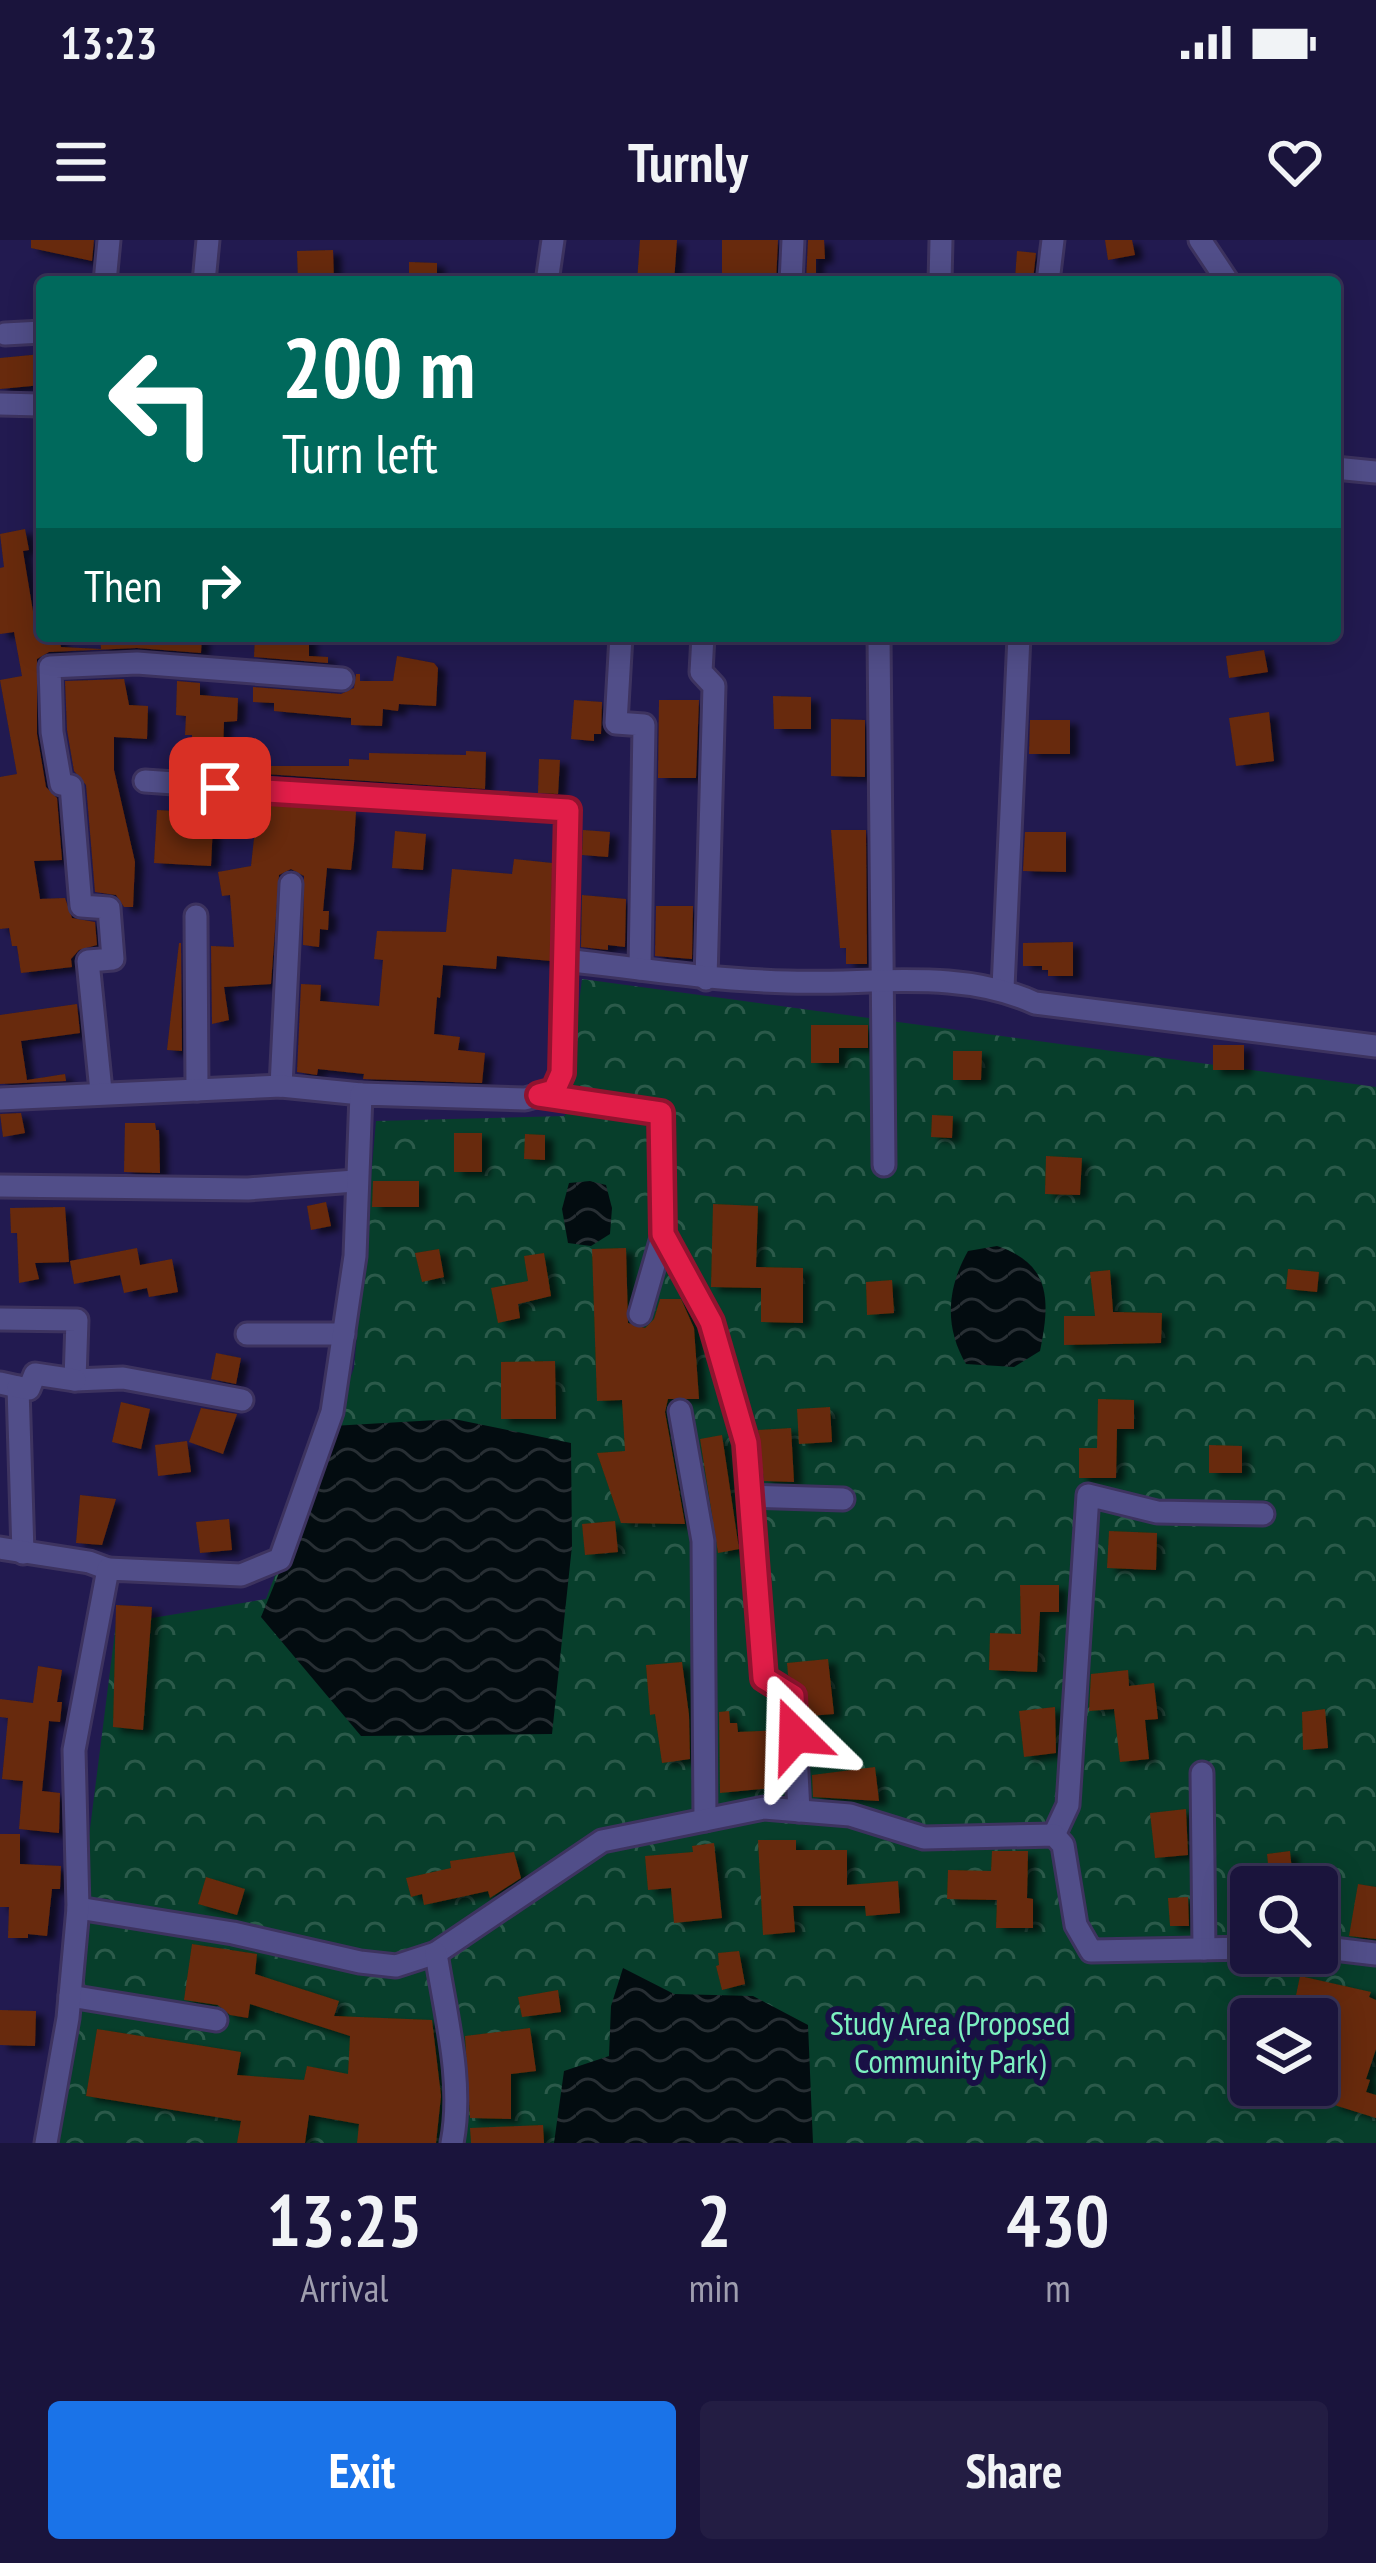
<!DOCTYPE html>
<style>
:root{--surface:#1a143c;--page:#231d43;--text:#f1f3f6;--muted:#9f9eaf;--line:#383356;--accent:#1a73e8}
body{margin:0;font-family:"PT Sans Narrow",sans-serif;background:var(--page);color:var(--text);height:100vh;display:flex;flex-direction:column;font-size:45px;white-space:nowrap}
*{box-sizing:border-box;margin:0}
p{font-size:39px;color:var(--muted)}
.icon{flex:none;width:66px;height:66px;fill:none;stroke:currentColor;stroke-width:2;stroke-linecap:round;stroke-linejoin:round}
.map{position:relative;height:1903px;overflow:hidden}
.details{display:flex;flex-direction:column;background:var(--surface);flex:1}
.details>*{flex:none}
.banner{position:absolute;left:36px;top:36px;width:1305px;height:366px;border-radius:12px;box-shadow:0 6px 30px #0003,0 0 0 3px var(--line);background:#00695c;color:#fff;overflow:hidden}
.controls{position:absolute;left:1230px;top:1626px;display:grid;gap:24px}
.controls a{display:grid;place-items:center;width:108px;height:108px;border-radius:12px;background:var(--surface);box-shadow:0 6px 30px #0003,0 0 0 3px var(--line);font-size:60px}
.pin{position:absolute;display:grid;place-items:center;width:102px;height:102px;color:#fff;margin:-51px;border-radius:24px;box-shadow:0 6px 18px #0006}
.me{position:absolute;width:132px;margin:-66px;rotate:338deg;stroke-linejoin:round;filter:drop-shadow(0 0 9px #0008)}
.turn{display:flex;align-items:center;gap:42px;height:252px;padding:0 48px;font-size:54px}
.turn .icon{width:156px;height:156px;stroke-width:2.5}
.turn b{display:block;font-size:84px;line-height:102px}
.then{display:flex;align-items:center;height:114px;padding:0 48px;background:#0003;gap:24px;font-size:45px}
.eta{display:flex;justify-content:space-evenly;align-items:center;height:204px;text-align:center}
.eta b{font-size:72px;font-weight:700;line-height:84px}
.button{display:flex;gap:24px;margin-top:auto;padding:24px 48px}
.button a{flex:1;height:138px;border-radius:12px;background:var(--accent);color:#fff;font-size:48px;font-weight:700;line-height:138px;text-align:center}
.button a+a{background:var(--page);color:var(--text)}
.status{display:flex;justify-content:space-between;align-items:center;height:84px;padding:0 60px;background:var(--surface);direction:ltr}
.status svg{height:33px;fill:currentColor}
header{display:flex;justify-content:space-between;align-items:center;height:156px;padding:0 48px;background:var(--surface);font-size:54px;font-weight:700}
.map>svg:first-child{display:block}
.forest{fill:url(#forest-crowns);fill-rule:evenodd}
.water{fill:url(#water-waves)}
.building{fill:#672a09;filter:url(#shadow)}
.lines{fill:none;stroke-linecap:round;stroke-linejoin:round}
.street-casing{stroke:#3d335f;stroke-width:27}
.street{stroke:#514e89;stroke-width:21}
.route-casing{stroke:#92132f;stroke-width:30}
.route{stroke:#e11d48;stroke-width:21}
.labels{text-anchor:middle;stroke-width:12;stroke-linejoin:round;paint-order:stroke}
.park-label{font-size:33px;fill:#7cf0c0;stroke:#191045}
</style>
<div class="status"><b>13:23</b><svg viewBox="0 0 49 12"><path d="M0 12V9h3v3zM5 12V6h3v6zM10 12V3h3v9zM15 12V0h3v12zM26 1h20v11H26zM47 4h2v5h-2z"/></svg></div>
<header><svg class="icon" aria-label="menu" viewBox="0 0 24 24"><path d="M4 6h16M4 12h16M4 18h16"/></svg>Turnly<svg class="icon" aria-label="heart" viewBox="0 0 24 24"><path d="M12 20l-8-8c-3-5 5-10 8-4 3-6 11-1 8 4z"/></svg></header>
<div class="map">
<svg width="1376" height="1903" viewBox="0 0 1376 1903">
<defs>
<pattern id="forest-crowns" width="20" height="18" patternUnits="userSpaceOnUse" patternTransform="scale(3)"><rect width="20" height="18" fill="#073e2b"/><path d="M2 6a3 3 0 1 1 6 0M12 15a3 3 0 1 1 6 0" fill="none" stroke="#2b5a4a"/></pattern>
<pattern id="water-waves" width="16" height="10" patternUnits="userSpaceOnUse" patternTransform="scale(3)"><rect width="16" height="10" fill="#030c10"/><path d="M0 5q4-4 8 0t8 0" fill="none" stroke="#282f34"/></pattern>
<filter id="shadow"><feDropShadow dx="8" dy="4.5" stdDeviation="3" flood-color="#0009"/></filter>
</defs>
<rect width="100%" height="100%" fill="#221a50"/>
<!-- forest -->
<path class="forest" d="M582,739l794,108v1056h-1326l66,-519 150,-25 88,-231 22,-247 189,-5zM1251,1647h66v66h-66zM1251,1779h66v66h-66z"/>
<!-- water -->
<g class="water">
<polygon points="590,941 606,945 612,968 610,994 591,1006 568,1003 562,969 569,943"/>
<path d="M997,1006c55,18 53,56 43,105l-26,16 -48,-3c-22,-37 -19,-76 2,-113z"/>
<polygon points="454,1179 571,1203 572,1306 552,1494 361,1496 261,1377 302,1277 332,1186"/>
<polygon points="623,1728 674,1754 753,1756 808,1785 813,1903 554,1903 564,1831 609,1816 611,1766"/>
</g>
<!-- building -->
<g class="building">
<polygon points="31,0 94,0 92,21 31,8"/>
<polygon points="640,0 677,0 674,42 637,42"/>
<polygon points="722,0 778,0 776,42 722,42"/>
<polygon points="808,0 824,0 825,19 816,19 816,42 806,42"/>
<polygon points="1105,0 1132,0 1135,15 1108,20"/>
<polygon points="333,10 334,42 298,42 297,11"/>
<polygon points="1017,11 1036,13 1033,40 1015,39"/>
<polygon points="409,22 437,23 437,42 409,42"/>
<polygon points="42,114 42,145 0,149 0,118"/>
<polygon points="25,289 29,310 23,311 37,396 59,396 61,407 101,409 100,396 202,396 201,413 137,408 49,412 37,419 37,494 46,547 57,558 62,620 34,621 40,659 65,658 72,678 95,682 97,705 79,710 71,719 72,727 21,733 17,706 12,706 9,688 0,689 0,537 17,534 0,440 22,436 14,392 0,394 0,328 4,327 0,294"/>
<polygon points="255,396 309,396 309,416 328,417 328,423 254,417"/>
<polygon points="1264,410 1268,432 1229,438 1226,416"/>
<polygon points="397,416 434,423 438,428 436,466 399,464 398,471 383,469 382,486 351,485 351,478 274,471 274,463 253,462 253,447 341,454 354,448 356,434 360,434 360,441 393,441"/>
<polygon points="124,439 129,465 148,466 147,499 114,497 114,530 135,622 133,667 124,667 116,655 95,652 86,545 74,531 67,490 65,441"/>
<polygon points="177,441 200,443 200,455 238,458 237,481 224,482 223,512 234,513 233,532 191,529 192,495 185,495 186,476 176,475"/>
<polygon points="773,456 811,457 811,489 774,489"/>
<polygon points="574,460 602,462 601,494 594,494 594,501 571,499"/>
<polygon points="659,460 699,460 696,538 658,538"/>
<polygon points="1269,472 1274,521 1236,526 1229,478"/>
<polygon points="831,479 865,480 865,537 831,536"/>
<polygon points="1030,480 1070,480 1070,514 1029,514"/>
<polygon points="466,511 486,512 485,549 236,532 236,526 349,526 349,519 369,520 369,513 466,515"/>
<polygon points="539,519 560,520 558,554 538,553"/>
<polygon points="234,562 356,571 354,604 351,630 327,628 323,671 329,671 328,690 320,689 319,707 303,705 304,636 291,629 279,635 271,744 224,747 229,780 212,784 211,706 234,707 230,655 222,656 218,632 251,626 255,589 233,585"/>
<polygon points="157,570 193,572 193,583 213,584 211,626 154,623"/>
<polygon points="583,590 610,592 608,617 582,615"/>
<polygon points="831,590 866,590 867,724 846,724 846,708 840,708"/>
<polygon points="395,591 426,594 423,630 392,628"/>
<polygon points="1025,592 1066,592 1066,632 1023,631"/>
<polygon points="514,619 552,623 551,721 497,716 496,729 443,725 440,758 437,757 434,794 460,797 458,810 485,813 482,843 363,839 364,834 318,829 317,835 297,832 301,744 321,745 320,761 379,766 383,720 374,719 377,691 446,692 452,629 512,634"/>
<polygon points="582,655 626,659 625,707 608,705 608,710 581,707"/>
<polygon points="656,666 693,666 692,719 655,716"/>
<polygon points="1073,702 1073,736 1048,736 1048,730 1042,730 1042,726 1023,726 1023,703"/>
<polygon points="179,703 181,703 182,811 167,810"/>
<polygon points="77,764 80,793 21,801 27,840 65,834 66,841 0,844 0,775"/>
<polygon points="811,785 868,785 868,808 839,808 839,823 811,823"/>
<rect x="1213" y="805" width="31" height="25"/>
<polygon points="953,811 982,811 981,840 953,840"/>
<polygon points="21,873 25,893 3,897 0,874"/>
<polygon points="932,875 953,876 952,898 931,897"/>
<polygon points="125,883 155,883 156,890 159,890 160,933 124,932"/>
<rect x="454" y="893" width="28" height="39"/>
<polygon points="525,894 545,895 545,920 524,919"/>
<polygon points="1046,916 1082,918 1080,955 1045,954"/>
<polygon points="373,941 419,941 419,967 372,967"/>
<polygon points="326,962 331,986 311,990 307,966"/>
<polygon points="713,964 758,966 756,1027 803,1028 803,1083 761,1082 761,1048 711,1047"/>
<polygon points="65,967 69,1022 35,1023 39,1039 19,1043 17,993 11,993 10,968"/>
<polygon points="137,1008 140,1025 172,1019 178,1052 149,1057 147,1048 124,1053 120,1035 74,1044 70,1021"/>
<polygon points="626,1008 628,1083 645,1088 654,1079 660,1059 681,1059 694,1088 699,1159 668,1159 665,1172 685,1284 621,1283 597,1213 625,1211 622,1160 597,1161 592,1009"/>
<polygon points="439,1009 444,1037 422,1042 415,1013"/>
<polygon points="544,1013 551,1056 518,1064 520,1078 498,1083 491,1048 528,1041 524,1016"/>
<polygon points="1288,1029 1319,1032 1317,1052 1286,1049"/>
<polygon points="1110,1030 1113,1072 1162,1073 1161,1103 1064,1105 1064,1076 1095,1076 1090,1032"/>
<polygon points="892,1040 894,1073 867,1075 866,1042"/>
<polygon points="216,1113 241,1118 236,1144 211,1139"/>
<polygon points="555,1121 556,1179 501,1179 501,1122"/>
<polygon points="1098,1159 1134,1160 1134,1189 1117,1189 1116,1238 1079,1238 1079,1208 1097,1208"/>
<polygon points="121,1162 150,1169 141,1209 112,1202"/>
<polygon points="830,1167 832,1202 799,1204 797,1169"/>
<polygon points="201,1168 237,1174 223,1214 189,1202"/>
<polygon points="791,1188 794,1242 764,1241 758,1190"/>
<polygon points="722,1195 739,1309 718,1313 700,1199"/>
<polygon points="187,1201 191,1232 158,1236 155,1205"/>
<polygon points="1209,1205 1242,1206 1242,1233 1209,1233"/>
<polygon points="80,1255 116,1259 102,1305 76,1303"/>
<polygon points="229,1279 232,1310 200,1313 196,1282"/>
<polygon points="615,1281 618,1312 585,1315 582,1284"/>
<polygon points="1109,1291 1157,1293 1156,1330 1107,1328"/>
<polygon points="1020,1345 1059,1345 1059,1372 1040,1372 1037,1432 989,1430 990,1393 1021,1394"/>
<polygon points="116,1365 152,1367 143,1490 113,1487"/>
<polygon points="828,1419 834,1474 809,1476 806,1449 788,1435 787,1423"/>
<polygon points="682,1422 689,1475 690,1519 662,1523 655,1474 650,1475 646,1425"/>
<polygon points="38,1426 62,1430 57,1462 62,1462 60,1482 49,1481 42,1551 60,1553 59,1593 19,1589 23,1541 2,1539 8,1478 0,1477 0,1459 33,1463"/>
<polygon points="1128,1430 1129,1446 1154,1443 1158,1479 1145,1480 1149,1519 1120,1522 1114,1469 1089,1471 1091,1434"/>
<polygon points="1055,1467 1056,1513 1024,1517 1019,1471"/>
<polygon points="1325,1469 1328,1508 1303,1510 1302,1472"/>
<polygon points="729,1471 730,1483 737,1483 738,1492 780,1490 783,1547 720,1553 719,1472"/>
<polygon points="875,1527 879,1561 813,1557 812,1535"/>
<polygon points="1186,1569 1188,1615 1155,1618 1150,1573"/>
<polygon points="0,1594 20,1594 20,1624 61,1626 60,1649 52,1649 47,1696 28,1694 28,1698 8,1698 9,1667 0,1667"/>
<polygon points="758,1600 796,1600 796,1610 847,1610 847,1645 898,1641 900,1673 866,1676 865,1666 793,1666 795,1692 763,1695"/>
<polygon points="714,1603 722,1678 674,1683 671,1648 648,1650 645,1616 693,1612 692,1606"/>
<polygon points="992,1611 1028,1611 1027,1658 1033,1659 1033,1688 996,1688 997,1660 947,1659 948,1630 991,1631"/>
<polygon points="1290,1611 1292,1631 1269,1634 1267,1614"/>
<polygon points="514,1612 521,1638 490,1658 488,1651 424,1665 422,1654 411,1657 406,1638 451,1628 450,1621"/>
<polygon points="206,1637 245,1649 237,1675 198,1664"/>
<polygon points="1358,1644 1376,1647 1376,1699 1349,1696"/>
<polygon points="1188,1657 1189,1686 1170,1686 1168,1658"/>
<polygon points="192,1704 257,1714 255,1734 339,1761 334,1776 432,1780 441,1856 436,1903 357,1903 359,1884 309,1875 305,1903 237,1903 241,1881 86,1856 97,1789 241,1812 237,1835 304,1840 307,1826 348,1834 350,1796 250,1764 248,1778 230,1775 218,1765 184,1760"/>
<polygon points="739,1711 745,1744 722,1750 716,1726 719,1725 718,1713"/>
<polygon points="1300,1736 1371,1752 1369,1757 1376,1760 1376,1809 1366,1839 1370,1840 1366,1852 1376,1855 1376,1878 1331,1864 1338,1841 1327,1838 1335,1811 1327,1808 1338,1774 1294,1765"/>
<polygon points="558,1750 561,1772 522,1777 518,1757"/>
<polygon points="0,1770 36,1771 35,1806 0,1805"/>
<polygon points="530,1788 536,1831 511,1834 511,1879 470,1878 465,1796"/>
<polygon points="543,1885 544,1903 471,1903 470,1888"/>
</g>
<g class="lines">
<defs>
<g id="street">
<polyline points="1200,0 1228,42"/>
<polyline points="105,42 109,0"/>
<polyline points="204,42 208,0"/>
<polyline points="547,42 553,0"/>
<polyline points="791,42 793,0"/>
<polyline points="940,42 941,0"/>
<polyline points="1048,42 1053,0"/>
<polyline points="5,94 42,92"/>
<polyline points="0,164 40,165"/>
<polyline points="1335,228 1376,232"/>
<polyline points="621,396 616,483 644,485 640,729"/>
<polyline points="703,396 701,432 714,446 706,739"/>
<polyline points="879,396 884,925"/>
<polyline points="145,541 568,570 566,720"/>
<polyline points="196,676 197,850"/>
<polyline points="1003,748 1019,396"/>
<polyline points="281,846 291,644"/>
<polyline points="101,851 88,721 113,719 109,668 81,666 71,546 61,544 52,492 50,427 137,423 342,439"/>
<polyline points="540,855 661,873 663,994 640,1074"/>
<polyline points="0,859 281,846 361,854"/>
<polyline points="0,946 248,949 355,941"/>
<polyline points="663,994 711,1082 746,1203 764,1438 793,1456 799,1571"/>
<polyline points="0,1079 77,1080 75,1140 123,1138 242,1160"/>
<polyline points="247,1094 344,1094"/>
<polyline points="0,1143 18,1147 23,1313"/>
<polyline points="18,1147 29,1149 35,1134 75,1140"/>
<polyline points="680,1171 703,1301 705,1580"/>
<polyline points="750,1256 843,1259"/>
<polyline points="0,1308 89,1322 108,1329"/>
<polyline points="1202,1533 1204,1709"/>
<polyline points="1054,1595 1068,1565 1088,1255 1157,1272 1263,1274"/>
<polyline points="78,1668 233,1693 360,1722 396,1726 436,1713 602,1601 705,1580 764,1568 850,1575 924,1598 1054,1595 1063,1605 1076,1685 1091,1711 1251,1708"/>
<polyline points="1317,1707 1376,1714"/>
<path d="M436,1713c9,60 28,129 16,190"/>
<polyline points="70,1756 216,1780"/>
<path d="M46,1903l22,-125 10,-110 -4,-158 34,-181 133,6 39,-16 52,-147 23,-156 6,-162 164,5 29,-8 9,-18 3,-113c74,9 147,20 222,22 82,3 171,-14 247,21l341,43"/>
</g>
</defs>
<!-- street casing -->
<use href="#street" class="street-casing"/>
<!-- street -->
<use href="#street" class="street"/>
</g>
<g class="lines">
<defs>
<polyline id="route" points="220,548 568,570 562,833 554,851 539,855 661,873 663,994 711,1082 746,1203 764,1438 793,1456 795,1495"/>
</defs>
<!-- route casing -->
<use href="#route" class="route-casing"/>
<!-- route -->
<use href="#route" class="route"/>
</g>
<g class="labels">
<!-- park labels -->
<g class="park-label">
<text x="950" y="1795">Study Area (Proposed<tspan x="950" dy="38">Community Park)</tspan></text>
</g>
</g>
</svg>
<div class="controls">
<a><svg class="icon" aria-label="search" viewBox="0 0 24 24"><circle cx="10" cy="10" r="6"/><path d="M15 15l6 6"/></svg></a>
<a><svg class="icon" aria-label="layers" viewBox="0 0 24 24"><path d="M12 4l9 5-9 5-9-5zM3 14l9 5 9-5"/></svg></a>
</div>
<div class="pin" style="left:220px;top:548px;background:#d93025"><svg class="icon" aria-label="arrive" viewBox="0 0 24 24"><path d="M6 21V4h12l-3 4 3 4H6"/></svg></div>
<svg class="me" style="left:795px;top:1495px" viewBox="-20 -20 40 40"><path d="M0-17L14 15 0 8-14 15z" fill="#e11d48" stroke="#fff" stroke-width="4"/></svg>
<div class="banner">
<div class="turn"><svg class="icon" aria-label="left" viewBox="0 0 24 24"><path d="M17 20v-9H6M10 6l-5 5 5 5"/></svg><div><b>200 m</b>Turn left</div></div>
<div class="then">Then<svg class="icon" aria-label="right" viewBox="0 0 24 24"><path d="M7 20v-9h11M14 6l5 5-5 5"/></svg></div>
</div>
</div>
<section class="details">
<div class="eta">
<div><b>13:25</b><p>Arrival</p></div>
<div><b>2</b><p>min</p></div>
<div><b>430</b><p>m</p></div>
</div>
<div class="button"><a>Exit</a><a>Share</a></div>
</section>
